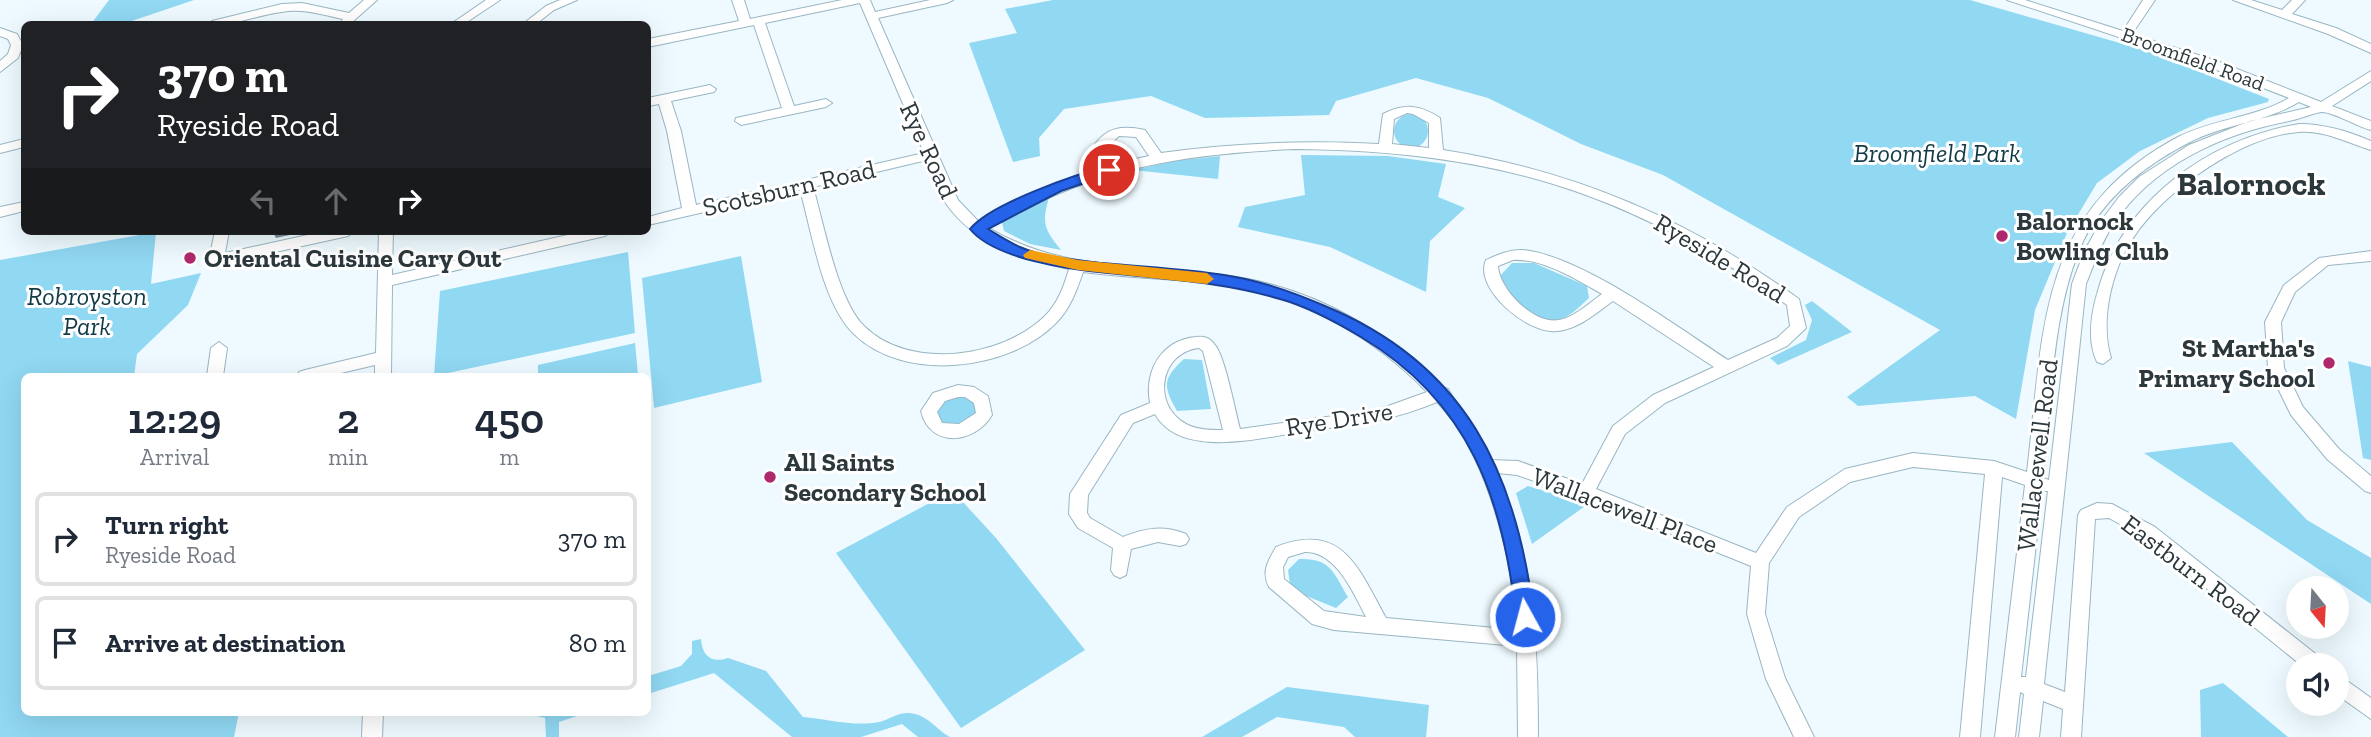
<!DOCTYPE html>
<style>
:root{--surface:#fff;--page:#f2f2f3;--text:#1f2937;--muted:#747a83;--line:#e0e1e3}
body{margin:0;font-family:"Zilla Slab",serif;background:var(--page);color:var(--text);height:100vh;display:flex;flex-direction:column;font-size:26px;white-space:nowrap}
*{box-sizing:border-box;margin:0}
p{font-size:23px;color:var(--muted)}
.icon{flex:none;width:38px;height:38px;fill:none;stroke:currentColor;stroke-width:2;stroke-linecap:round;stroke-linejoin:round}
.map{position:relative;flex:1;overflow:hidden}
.sheet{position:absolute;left:21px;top:373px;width:630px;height:343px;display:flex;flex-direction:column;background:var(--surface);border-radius:10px;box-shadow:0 7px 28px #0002}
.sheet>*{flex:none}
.hud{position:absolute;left:21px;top:21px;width:630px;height:214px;border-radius:10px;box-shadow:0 7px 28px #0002;background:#202124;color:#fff;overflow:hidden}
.needle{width:46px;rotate:162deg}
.controls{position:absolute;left:2286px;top:576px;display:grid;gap:14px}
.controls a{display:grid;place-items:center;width:63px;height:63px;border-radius:50%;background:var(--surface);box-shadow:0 7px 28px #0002;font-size:35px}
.pin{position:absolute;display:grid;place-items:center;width:60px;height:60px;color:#fff;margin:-30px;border:4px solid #fff;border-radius:50%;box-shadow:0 2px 7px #0007}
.me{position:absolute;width:77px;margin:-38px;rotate:353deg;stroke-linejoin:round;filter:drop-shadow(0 0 5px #0008)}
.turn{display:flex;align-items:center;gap:24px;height:147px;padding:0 21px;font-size:32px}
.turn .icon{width:91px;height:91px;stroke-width:2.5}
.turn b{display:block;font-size:49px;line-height:60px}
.lanes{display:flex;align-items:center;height:66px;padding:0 21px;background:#0003;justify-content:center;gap:35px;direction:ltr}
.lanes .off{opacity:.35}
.eta{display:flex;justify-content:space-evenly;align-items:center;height:119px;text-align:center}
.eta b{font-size:42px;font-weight:600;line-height:49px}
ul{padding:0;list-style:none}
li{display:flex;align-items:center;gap:21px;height:94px;margin:0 14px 10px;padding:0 7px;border:4px solid var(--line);border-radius:10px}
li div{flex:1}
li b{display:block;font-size:26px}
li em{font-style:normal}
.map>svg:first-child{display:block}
.green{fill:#91d8f3}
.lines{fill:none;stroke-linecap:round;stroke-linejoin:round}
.minor-casing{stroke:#99b6c2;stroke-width:2}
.minor{fill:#fff;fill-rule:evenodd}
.shaded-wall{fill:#788d95}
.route{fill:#2563eb;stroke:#184099;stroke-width:2}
.slow{fill:#f59e0b}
.poi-dot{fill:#b0286c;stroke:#fff;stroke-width:2.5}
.labels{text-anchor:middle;stroke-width:6;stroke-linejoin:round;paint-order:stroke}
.far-street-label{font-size:21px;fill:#2c383c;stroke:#fff}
.street-label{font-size:26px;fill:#2c383c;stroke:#fff}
.park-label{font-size:26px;font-style:italic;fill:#133a47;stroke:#fff}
.poi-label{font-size:26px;font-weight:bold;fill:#2c383c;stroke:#fff;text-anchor:start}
.district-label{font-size:33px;font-weight:bold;fill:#2c383c;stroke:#fff}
</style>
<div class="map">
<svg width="2371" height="737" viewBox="0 0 2371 737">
<rect width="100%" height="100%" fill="#eefaff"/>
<!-- green -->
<g class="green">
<polygon points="109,0 194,0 123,24 91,24"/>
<polygon points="1053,0 1970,0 2144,50 2269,99 2268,102 2208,118 2140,151 2097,183 2067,233 2035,310 2016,419 1975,396 1858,406 1847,397 1940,330 1663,175 1581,144 1488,98 1416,78 1336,101 1329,115 1205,118 1151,96 1064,109 1039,138 1040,156 1013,162 969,43 1017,33 1005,9"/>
<circle cx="1411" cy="131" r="17"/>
<polygon points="1301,155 1388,156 1446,164 1438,197 1465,208 1430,241 1426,292 1330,247 1238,227 1245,207 1305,195"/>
<polygon points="1220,156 1218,179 1133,170 1174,161"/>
<path d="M1049,198c-8,25 -4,32 12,52l-31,-6 -26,-13 -2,-9 5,-6z"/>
<polygon points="156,232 151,284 201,273 188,305 137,354 134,376 24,376 24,712 239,712 234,737 0,737 0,260"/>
<polygon points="628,252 635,333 434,376 440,291"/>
<polygon points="741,256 762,382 654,408 642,278"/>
<path d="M1512,263h22l53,23 2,12c-7,6 -17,17 -26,20 -26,11 -55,-21 -63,-42z"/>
<polygon points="1812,301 1852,332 1778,365 1770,358 1806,340 1812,320 1805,305"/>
<polygon points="635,343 638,375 538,376 538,365"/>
<path d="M1184,359l18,1 9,49 -34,2c-14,-25 -15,-32 7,-52z"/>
<polygon points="2348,361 2371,367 2371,460 2363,458"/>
<path d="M958,395l15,4 5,11c-10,16 -20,18 -37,13l-6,-11 8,-12z"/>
<polygon points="2232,442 2307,520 2371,558 2371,604 2144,453"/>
<polygon points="1528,486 1588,504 1532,544 1516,493"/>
<polygon points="937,499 961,500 996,538 1085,650 961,728 836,553"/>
<path d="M1299,559c32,-1 34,13 49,38l-12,11 -32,-13 -14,-10 -2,-15z"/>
<path d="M701,639c1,16 10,25 27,19l38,13 37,46c25,2 51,10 76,5 13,-3 21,-12 36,-8 14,3 22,16 35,23h-32l-16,-13 -41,13h-69l-78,-64 -66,21v-18l33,-10 11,-12v-13z"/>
<polygon points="2223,683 2288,737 2201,737 2200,690"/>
<polygon points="1287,687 1429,705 1426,737 1355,737 1344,727 1277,717 1242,737 1202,737"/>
<polygon points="534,712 589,712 559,722 559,737 546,737 545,718 533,715"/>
</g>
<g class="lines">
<defs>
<g id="minor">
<path d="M364,0h13l-27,24h-10l3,-5c-20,-4 -41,-11 -61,-7 -25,3 -47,14 -72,12l2,-3 70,-17 20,-1 47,10z"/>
<polygon points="486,0 500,0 464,24 451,24"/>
<polygon points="560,0 577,0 554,10 536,24 523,24 546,6"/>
<path d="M732,0h12l6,19 92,-19h28l5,12 55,-12h23l-6,3 -69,15 80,182 21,22 58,-30 64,-25 -8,-20c13,-20 29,-22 52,-17l16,23c72,-10 144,-13 218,-9l4,-30c22,-11 37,-9 57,4l3,32c134,21 246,70 356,149l7,29 -19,18 -122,57 -40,31 -29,55 160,64 31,-46 58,-38 68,-16 81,8 33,11c17,-141 9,-259 151,-335 35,-18 77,-19 111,-39l-80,-31 -202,-67h18l98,31 20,-31h12l-23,34 85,27 104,41 50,-31v10l-39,25 39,15v9c-13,-3 -39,-19 -50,-18 -11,2 -21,7 -32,9 -67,13 -137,44 -176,104 -12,18 -19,39 -27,59l-42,400 21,8 13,-177 3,-5 16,-7 15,1 43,23 167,132 3,6h-24l-158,-128 -34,-19 -14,1 -14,218h-20l2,-28 -20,-8 -4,36h-20l5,-43 -4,-2 -5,45h-20l30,-252 -23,-8 -22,260h-20l25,-263 -72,-7 -63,15 -51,35 -30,46 -4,51 20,64 29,59h-20l-28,-58 -19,-65 4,-48 -171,-69 -63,-22 -20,-2c38,85 41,173 41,264h-20l-1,-91 -183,-16 -22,-6 -43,-37c-8,-15 -1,-26 7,-40 67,-26 82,21 110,71l131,12c-4,-71 -30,-177 -80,-228 -51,21 -83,22 -136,30 -41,6 -121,27 -146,-18l-22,9 -45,72 -1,18 3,5 33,19c23,-9 40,-12 63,-3l3,5 -3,5 -6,2 -22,-4 -27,7 -5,26 -6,3 -6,-3 -3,-5 2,-22 -35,-20 -9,-14 1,-20 51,-79 29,-12c-6,-33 12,-63 46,-66 9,-1 14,1 19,8 10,12 20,65 25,84l137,-19 50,-18c-51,-52 -116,-91 -189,-105 -51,-9 -104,-8 -155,-15 -6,18 -13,37 -27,51 -47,48 -152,60 -202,11 -32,-31 -42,-102 -54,-144l-152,35v-8l34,-9 -15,-77 -8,-27 -11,2v-8l62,-13 6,4 -2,3 -43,9 10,30 15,74 228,-52 -64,-150 -95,20 29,83 32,-7 6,4 -6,4 -85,18 -6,-4 1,-3 46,-10 -28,-83 -106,22v-8l91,-18zM2299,102l12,5 -61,14 -61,24 -50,32 -20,20 -18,24 -17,31 -12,32 -23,196 -6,-2c8,-75 9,-184 47,-250 23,-38 61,-66 100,-86 35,-18 76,-20 109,-40zM1407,113l6,1 16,9v25l-37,-4 2,-25zM1119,136l17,1 13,19 -36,8 -6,-17zM1295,149c195,2 332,40 492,156l3,21 -13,12 -49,22c-51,-33 -146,-104 -205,-110 -13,-1 -26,5 -37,10 -13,29 43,75 71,71 22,-2 39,-18 56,-30l101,66 -61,28 -40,31 -31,58 -64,-23 -27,-1 -43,-71 -6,-2c-60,-60 -134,-102 -220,-112 -80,-10 -162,-4 -233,-47 102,-59 189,-74 306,-79zM927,160c6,14 11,33 20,45 29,40 76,54 122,64 -5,17 -11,34 -24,47 -43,42 -136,55 -181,10 -27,-27 -40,-102 -51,-139zM1513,260c30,-2 64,20 89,34 -13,9 -27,23 -43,26 -25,5 -60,-31 -61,-54zM1199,348l4,3 20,79c-12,0 -26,0 -37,-6 -35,-19 -26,-72 13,-76zM2042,491h6l-22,186h-5zM1305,552c31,-1 49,42 61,65l-42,-6 -40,-32 -1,-12 5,-10z"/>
<polygon points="2233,0 2251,0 2282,10 2292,0 2305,0 2292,14 2336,28 2371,44 2371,53 2328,34"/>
<polygon points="0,28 17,34 23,45 18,58 0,72 0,61 8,54 11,45 8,39 0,36"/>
<path d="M2299,124c25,0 49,7 72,17v9c-24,-7 -46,-20 -72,-18 -56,4 -128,55 -161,99 -25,33 -39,87 -27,127l-8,6 -6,-2c-10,-21 -6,-47 0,-68 24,-92 111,-155 202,-170z"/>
<polygon points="24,139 24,147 0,153 0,145"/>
<polygon points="24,202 24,211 0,217 0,207"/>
<polygon points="215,231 229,231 225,253 326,231 355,231 348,236 216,265 209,260"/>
<polygon points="379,231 393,231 392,275 585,231 612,231 605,236 392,285 391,376 375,376 375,365 328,376 297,376 299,372 305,370 376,353"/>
<polygon points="2371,251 2371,261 2328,265 2295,292 2281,322 2284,368 2303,407 2339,449 2371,476 2371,493 2365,491 2327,459 2291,415 2268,368 2265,322 2284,285 2319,258"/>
<polygon points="219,342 227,348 223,376 207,376 211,348"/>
<path d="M958,385l16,2 14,9 4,19c-17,29 -62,34 -71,-4l12,-18zM958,397h7l9,6 2,10 -17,11 -17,-1 -5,-11 8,-11z"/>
<polygon points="2336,673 2371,698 2371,719 2336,694"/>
<polygon points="363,712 383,712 382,737 362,737"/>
</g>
</defs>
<!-- minor casing -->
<use href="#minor" class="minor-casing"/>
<!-- minor -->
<use href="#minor" class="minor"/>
</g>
<!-- shaded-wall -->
<polygon class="shaded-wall" points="272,231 308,231 276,238"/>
<!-- route -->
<path class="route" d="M1109,166l7,4 -2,3 -53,18 -73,38c10,6 21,13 32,18 25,11 56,13 83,16 40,4 81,6 121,12 35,5 69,17 101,31 140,58 192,166 209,311l-2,6 -7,2 -6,-2 -3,-6c-13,-120 -47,-215 -155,-280 -25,-15 -52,-30 -81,-38 -56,-17 -114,-20 -172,-26 -37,-3 -114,-14 -138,-44 20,-25 106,-55 139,-63z"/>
<!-- slow -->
<polygon class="slow" points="1030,250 1078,260 1207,273 1214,279 1207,284 1078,270 1025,258 1023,255"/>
<!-- markers -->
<g class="poi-dot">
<circle cx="2002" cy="236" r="7"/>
<circle cx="190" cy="258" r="7"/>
<circle cx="2329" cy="363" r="7"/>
<circle cx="770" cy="477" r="7"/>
</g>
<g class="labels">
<!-- far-street labels -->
<g class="far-street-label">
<text transform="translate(2193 59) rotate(20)" y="7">Broomfield Road</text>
</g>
<!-- street labels -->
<g class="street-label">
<text transform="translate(929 150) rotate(65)" y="9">Rye Road</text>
<text transform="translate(789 188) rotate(-13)" y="9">Scotsburn Road</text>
<text transform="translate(1720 258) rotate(31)" y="9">Ryeside Road</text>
<text transform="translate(1339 419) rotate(-9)" y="9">Rye Drive</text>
<text transform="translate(2037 455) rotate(-83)" y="9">Wallacewell Road</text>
<text transform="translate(1625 510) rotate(21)" y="9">Wallacewell Place</text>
<text transform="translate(2191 570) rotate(37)" y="9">Eastburn Road</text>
</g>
<!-- park labels -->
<g class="park-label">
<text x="1937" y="162">Broomfield Park</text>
<text x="87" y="305">Robroyston<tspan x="87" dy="30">Park</tspan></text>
</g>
<!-- poi labels -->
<g class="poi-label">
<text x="2016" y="230">Balornock<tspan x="2016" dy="30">Bowling Club</tspan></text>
<text x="204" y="267">Oriental Cuisine Cary Out</text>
<text x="2315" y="357" text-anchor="end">St Martha's<tspan x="2315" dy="30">Primary School</tspan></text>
<text x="784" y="471">All Saints<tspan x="784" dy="30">Secondary School</tspan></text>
</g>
<!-- district labels -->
<g class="district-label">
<text x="2251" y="195">Balornock</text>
</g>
</g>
</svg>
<div class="controls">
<a><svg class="needle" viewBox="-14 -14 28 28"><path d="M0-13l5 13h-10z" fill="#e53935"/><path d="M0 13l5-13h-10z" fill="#747a83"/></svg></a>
<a><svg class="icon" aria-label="sound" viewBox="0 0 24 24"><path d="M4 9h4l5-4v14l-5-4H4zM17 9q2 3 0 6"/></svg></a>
</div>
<div class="pin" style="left:1109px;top:170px;background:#d93025"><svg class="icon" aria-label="arrive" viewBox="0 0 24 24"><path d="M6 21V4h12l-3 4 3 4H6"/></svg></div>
<svg class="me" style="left:1525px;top:617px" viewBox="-20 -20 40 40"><circle r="17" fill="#2563eb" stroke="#fff" stroke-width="3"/><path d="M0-11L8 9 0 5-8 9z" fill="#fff"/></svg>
<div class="hud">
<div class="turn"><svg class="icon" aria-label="right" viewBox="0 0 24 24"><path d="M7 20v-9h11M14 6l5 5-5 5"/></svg><div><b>370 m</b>Ryeside Road</div></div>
<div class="lanes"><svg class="icon off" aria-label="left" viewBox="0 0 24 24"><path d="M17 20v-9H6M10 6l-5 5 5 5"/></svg><svg class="icon off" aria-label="ahead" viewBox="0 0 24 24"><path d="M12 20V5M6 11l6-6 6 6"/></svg><svg class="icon" aria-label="right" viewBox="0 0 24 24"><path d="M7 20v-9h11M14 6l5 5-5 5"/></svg></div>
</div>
<section class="sheet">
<div class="eta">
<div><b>12:29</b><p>Arrival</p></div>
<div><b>2</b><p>min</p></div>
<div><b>450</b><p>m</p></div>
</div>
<ul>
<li><svg class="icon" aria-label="right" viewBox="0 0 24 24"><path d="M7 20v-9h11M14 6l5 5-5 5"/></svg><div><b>Turn right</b><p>Ryeside Road</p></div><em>370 m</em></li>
<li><svg class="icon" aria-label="arrive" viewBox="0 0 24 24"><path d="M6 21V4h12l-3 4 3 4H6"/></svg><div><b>Arrive at destination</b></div><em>80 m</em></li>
</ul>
</section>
</div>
